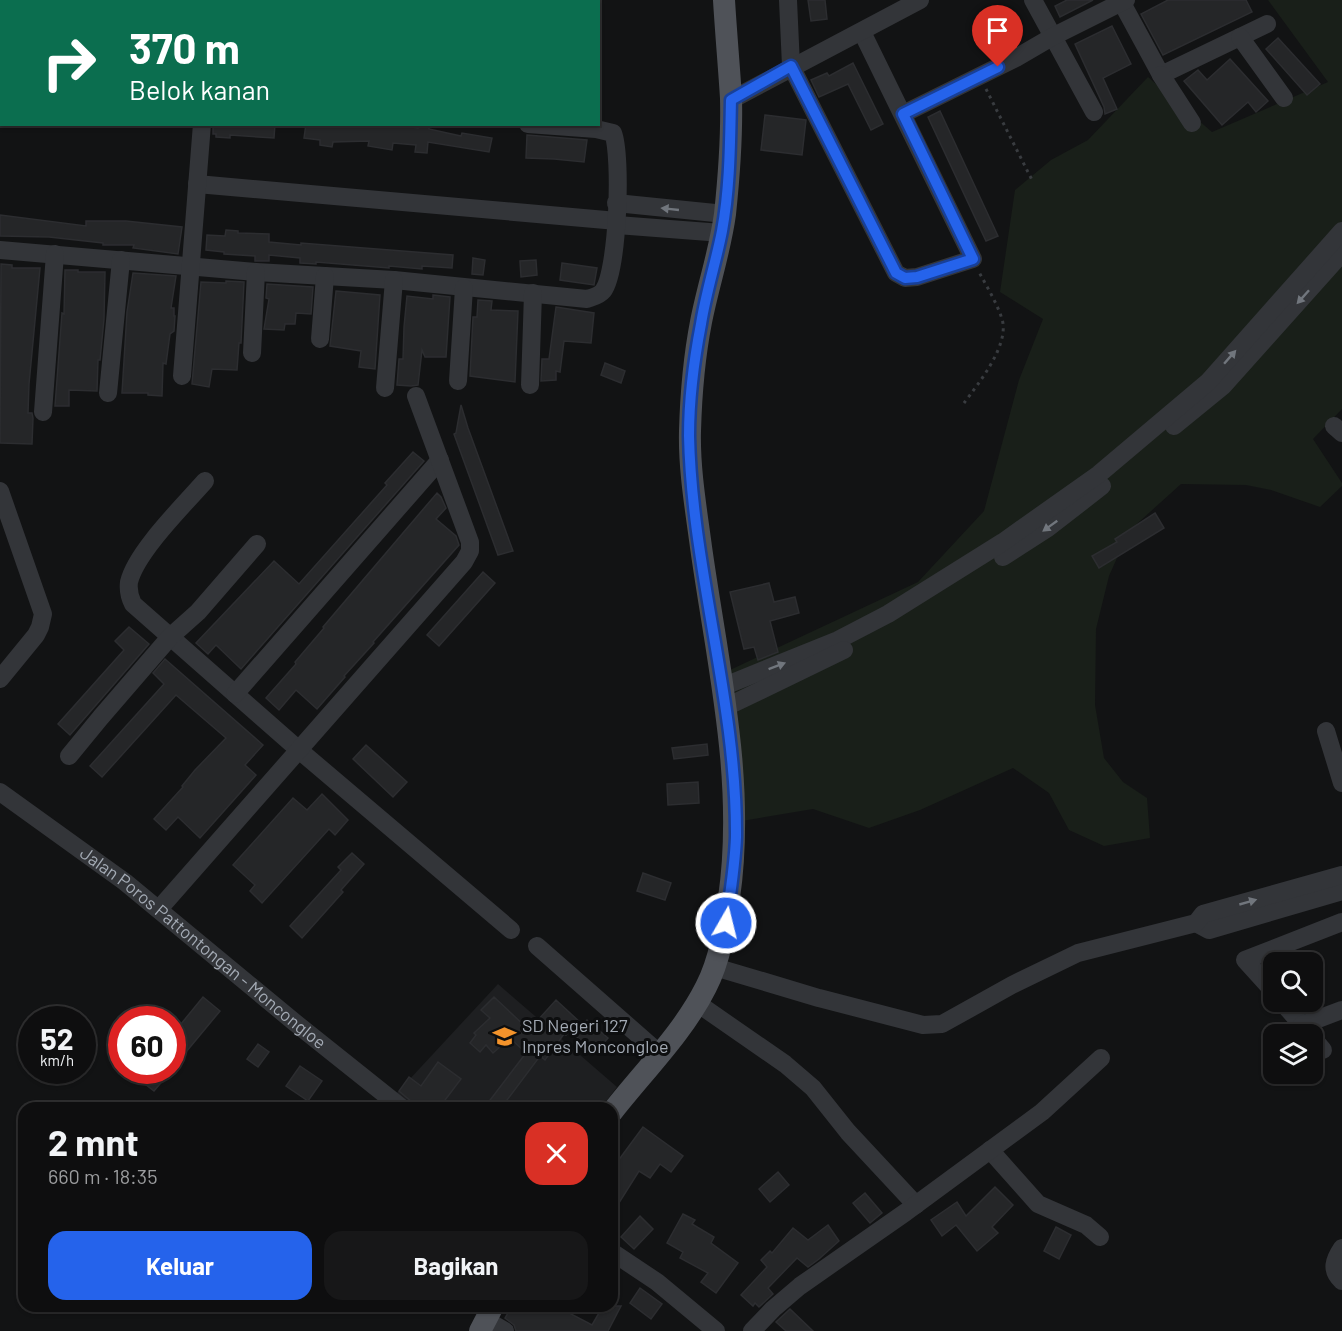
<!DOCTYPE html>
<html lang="id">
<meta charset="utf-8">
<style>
:root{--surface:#0e0e0f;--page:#171718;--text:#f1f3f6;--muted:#9b9c9e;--line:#2e2e2f;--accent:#2563eb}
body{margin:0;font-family:Barlow,sans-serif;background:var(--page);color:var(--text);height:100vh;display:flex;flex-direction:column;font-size:22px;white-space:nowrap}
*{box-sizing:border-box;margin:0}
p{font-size:20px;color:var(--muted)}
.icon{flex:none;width:33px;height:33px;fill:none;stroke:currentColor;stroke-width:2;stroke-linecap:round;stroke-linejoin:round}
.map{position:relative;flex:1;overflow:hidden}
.side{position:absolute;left:18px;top:1102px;width:600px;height:210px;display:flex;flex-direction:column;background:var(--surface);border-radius:18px;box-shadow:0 2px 4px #0004,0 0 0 2px var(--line)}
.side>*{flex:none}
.top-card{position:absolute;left:0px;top:0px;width:600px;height:126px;box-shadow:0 2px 4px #0004,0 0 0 2px var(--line);background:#0b6e4f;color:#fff;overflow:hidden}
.buttons{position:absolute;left:1263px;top:952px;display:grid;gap:12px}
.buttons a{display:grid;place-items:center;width:60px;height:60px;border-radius:12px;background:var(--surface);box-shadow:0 2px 4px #0004,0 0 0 2px var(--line);font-size:30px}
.speed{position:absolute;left:18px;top:1006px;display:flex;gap:12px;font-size:30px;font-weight:700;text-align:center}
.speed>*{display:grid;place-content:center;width:78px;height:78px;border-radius:50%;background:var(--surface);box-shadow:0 2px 4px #0004,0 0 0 2px var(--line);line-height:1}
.speed small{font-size:15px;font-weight:400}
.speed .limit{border:9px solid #d22;background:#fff;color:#111}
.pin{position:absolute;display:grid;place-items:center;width:51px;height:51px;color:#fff;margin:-62px -26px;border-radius:50% 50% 50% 0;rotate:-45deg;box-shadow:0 0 6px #0007}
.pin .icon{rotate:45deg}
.me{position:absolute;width:66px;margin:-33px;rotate:8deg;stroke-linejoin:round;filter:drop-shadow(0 0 4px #0008)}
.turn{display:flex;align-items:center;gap:21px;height:126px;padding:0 30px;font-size:27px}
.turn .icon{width:78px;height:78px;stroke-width:2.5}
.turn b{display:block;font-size:42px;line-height:51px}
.round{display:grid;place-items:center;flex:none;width:63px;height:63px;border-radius:18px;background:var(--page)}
.summary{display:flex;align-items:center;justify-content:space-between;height:102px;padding:0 30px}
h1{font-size:36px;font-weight:700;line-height:45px}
.cta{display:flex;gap:12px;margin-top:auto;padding:12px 30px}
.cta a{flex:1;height:69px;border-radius:18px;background:var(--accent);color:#fff;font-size:24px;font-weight:700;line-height:69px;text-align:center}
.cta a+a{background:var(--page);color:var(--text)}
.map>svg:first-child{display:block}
.built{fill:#1e1f21}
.green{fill:#191f19}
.building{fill:#252628;stroke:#2c2d30;stroke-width:1.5}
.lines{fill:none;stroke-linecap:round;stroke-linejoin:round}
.path{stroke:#393c40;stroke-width:3;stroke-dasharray:3 4.5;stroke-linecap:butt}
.minor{stroke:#333539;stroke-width:18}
.major{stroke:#4f5258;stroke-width:22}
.oneway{fill:#71767d}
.route-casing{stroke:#184099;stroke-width:15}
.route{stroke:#2563eb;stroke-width:10}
.labels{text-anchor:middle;stroke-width:6;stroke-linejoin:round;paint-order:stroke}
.street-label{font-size:18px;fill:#a4abb5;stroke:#0d0e0f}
.poi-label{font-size:18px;fill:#a4abb5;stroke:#0d0e0f;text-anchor:start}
</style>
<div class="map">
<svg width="1342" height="1331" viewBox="0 0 1342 1331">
<rect width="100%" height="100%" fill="#121314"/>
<!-- built -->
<polygon class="built" points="498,984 617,1087 601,1108 415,1108 395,1095"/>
<!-- green -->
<polygon class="green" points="1268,0 1342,0 1342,409 1313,439 1342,483 1342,486 1320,507 1271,490 1246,485 1181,484 1129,531 1109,576 1096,629 1095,705 1104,758 1123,782 1147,798 1150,838 1104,846 1069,830 1049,793 1013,768 920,810 869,828 813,809 736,822 713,678 918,582 984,511 1019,380 1043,319 1000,292 1015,190 1051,160 1088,140 1148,77 1212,132 1328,82"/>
<!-- building -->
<g class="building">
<polygon points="808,0 825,0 827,19 811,21"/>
<polygon points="1067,0 1093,0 1060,17 1055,6"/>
<polygon points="1168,0 1246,0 1252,12 1163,55 1141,14"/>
<polygon points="1112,26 1131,64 1103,78 1117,109 1105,114 1104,107 1075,44"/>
<polygon points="1278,38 1320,84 1307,95 1266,49"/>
<polygon points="1230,59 1268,101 1256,112 1248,102 1222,125 1184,81 1198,70 1207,80"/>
<polygon points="853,63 883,124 871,130 848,84 819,97 811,80 827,73 829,76"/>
<polygon points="940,111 998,236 986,241 928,117"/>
<polygon points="765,115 806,120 802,155 761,150"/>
<polygon points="213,124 275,124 274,138 230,135 230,138 216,137 216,134 213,134"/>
<polygon points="306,124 394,124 418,128 418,126 429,126 429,129 461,136 462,133 492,138 489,152 428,142 427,153 415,152 416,145 393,143 392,150 368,146 369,141 333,142 332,147 320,145 320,140 304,138"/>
<polygon points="527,135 587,140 584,162 554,159 526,158"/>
<polygon points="0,215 86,226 86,221 126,221 182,227 178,254 133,248 134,245 103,245 103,243 49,237 0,236"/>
<polygon points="226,230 238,231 238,233 269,234 269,242 301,245 301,243 453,255 452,268 422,266 422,269 389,266 389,268 316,262 316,264 300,263 300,258 269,255 269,261 255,261 255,256 224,254 224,252 206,250 207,235 225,236"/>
<polygon points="473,258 485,260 483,275 472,274"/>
<polygon points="536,260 537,275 521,277 520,261"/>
<polygon points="562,263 597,268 594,285 560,280"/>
<polygon points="1,264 12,265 12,268 40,268 29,384 28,413 32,413 33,418 32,444 0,443"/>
<polygon points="65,270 78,270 78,272 105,272 104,319 100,360 98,360 97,391 69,390 69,406 55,406 62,313 64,314"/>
<polygon points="133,273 176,276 171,308 174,308 174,316 175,316 174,331 170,334 166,364 163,363 162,396 148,395 148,393 122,393 127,312"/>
<polygon points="226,281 244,282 241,343 239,343 237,370 212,369 209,387 192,384 201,282 226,283"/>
<polygon points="267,284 313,287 311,314 296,313 295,324 285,324 284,330 264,329 269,299 266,298"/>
<polygon points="336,291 380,295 375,369 359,367 361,351 330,346"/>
<polygon points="433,295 450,297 446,357 425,357 422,350 418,385 411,386 397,385 399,359 403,359 404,327 407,296 433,299"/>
<polygon points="478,300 492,301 491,310 518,311 515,382 470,376 473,317 477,317"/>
<polygon points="556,307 594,313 591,343 564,341 560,372 556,371 556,380 541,381 542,359 549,359"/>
<polygon points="605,363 625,371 621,383 601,375"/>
<polygon points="461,405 468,428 513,551 498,555 454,434 456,433"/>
<polygon points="413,452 424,461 241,669 216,645 208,654 196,643 274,561 299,584 387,485 385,483"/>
<polygon points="437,493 441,497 446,508 436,519 456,536 459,545 373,642 374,643 344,676 345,677 317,709 296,690 279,710 266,698 296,664 295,662 324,628 323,627"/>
<polygon points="1155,513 1164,528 1099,568 1092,556 1117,542 1115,539"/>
<polygon points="483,572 495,583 439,646 427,635"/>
<polygon points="769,583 774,602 795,597 799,613 770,621 778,652 758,660 754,647 744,649 730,592"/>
<polygon points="129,627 149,644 70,735 58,724 124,650 115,641"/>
<polygon points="165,659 263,745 245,765 256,775 200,838 178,817 166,830 154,819 183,787 182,786 195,770 226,738 176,695 102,777 90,766 164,684 153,673"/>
<polygon points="707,744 708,755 674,759 672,748"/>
<polygon points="366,745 407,782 393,797 353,759"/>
<polygon points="698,782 699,803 668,805 667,784"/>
<polygon points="322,794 348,820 335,835 329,829 262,903 250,891 255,885 233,865 293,798 307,810"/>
<polygon points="352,853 364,864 341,890 343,892 302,938 290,926 341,870 338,867"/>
<polygon points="643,873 671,883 665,900 637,891"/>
<polygon points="203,997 220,1011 172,1069 172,1035"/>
<polygon points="494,997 529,1030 556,1000 583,1025 587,1020 608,1038 595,1053 570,1031 566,1035 564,1034 545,1060 540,1056 501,1108 484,1108 526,1053 510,1038 493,1053 486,1045 480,1052 470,1043 476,1035 474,1033 490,1018 481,1010"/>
<polygon points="258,1044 269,1052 258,1067 247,1059"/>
<polygon points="438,1062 461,1079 439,1108 419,1108 399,1091 409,1077 421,1086"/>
<polygon points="300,1066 322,1081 308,1101 286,1086"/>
<polygon points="143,1071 171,1071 154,1091 137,1078"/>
<polygon points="643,1127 683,1156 671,1172 660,1164 650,1178 639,1171 612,1214 612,1169"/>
<polygon points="778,1172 789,1185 770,1202 759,1189"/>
<polygon points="995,1187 1013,1205 992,1227 998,1233 977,1251 956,1225 942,1236 931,1220 957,1202 966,1216"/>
<polygon points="865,1193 882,1213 870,1223 853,1203"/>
<polygon points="683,1214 695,1220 692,1224 714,1237 711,1243 738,1263 716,1293 701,1282 708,1273 680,1258 683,1252 667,1243"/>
<polygon points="640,1216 653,1229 634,1249 621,1237"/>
<polygon points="828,1225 839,1241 819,1259 808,1267 797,1258 768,1288 773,1294 759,1307 755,1303 753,1306 741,1295 767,1267 761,1260 770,1251 772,1253 793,1228 808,1240"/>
<polygon points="1056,1227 1071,1235 1059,1259 1044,1251"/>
<polygon points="640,1288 662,1304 651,1319 630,1303"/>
<polygon points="512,1306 576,1306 571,1314 592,1325 603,1306 621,1306 608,1331 516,1331 514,1325 505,1318"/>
<polygon points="790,1309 813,1331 786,1331 776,1322"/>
</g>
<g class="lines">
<!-- path -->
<g class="path">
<polyline points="986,89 1032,180"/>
<path d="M964,403c14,-19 46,-58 38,-84 -5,-16 -15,-32 -23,-47"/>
</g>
<!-- minor -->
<g class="minor">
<polyline points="788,0 791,66 896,273 905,278 917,277 973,259 862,32"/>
<polyline points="1033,0 1094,112"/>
<polyline points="208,2 208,0"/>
<polyline points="278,2 278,0"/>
<polyline points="347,2 347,0"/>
<polyline points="1122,3 1161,75 1267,24"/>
<polyline points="0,15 2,15"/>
<polyline points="1240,37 1284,98"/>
<polyline points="1161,75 1192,123"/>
<polyline points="0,81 2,81"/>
<polyline points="731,100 920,0"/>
<polyline points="903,114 1016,58 1052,37 1126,0"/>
<polyline points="197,184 617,221"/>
<polyline points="616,203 725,214"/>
<polyline points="617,225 722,233"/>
<path d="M0,250l256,22 138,8 193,19c6,-2 12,-3 16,-8 15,-19 19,-135 10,-158l-17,-4 -68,-5"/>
<polyline points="320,339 325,276"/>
<polyline points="252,353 256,272"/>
<polyline points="182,376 202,124"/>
<polyline points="458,381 464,288"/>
<polyline points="530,385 533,293"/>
<polyline points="385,388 394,280"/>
<polyline points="108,393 121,260"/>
<polyline points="43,412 55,254"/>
<polyline points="1174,426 1223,386 1342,253"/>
<polyline points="1334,426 1342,433"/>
<path d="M205,481c-21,24 -69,71 -76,101 -1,8 0,14 4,22l166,146 212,180"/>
<polyline points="0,491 43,614 40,627 36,635 0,679"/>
<polyline points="1003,557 1048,528 1102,486"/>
<polyline points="722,687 838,640 888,614 1003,542 1099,474 1208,382 1342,231"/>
<polyline points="235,694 440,460"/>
<polyline points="724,708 844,650"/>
<polyline points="1326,731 1342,783"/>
<polyline points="69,756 101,717 170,637 198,612 257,544"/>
<path id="s1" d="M0,792l125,90 168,139 109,87"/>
<polyline points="159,909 464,562 470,551 470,542 416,396"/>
<polyline points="1196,923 1209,930 1342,891"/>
<polyline points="537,946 660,1054"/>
<polyline points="715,967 819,998 923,1025 942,1024 1012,985 1078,953 1196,923 1203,914 1342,875"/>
<polyline points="1274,992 1245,960 1342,922"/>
<polyline points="1282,1002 1302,1025"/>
<polyline points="697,1003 785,1064 813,1088 848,1132 916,1205"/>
<polyline points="1311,1035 1302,1025 1342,1010"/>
<polyline points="1312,1037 1323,1050"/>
<polyline points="990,1150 1038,1204 1086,1225 1100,1237"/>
<path d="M1342,1248c-8,12 -12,22 0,33"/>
<polyline points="612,1252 657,1282 716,1331"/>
<polyline points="486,1320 505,1331"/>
<polyline points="752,1331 773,1309 800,1286 906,1212 1042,1112 1101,1058"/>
</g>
<!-- major -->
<g class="major">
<path d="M612,1112c32,-41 71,-79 94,-125 14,-27 19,-60 23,-89 17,-118 -12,-236 -28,-351 -5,-38 -12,-78 -11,-116 1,-36 4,-73 11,-109 7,-36 19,-71 24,-108 4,-38 7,-78 6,-116 -2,-32 -5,-65 -7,-98"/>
<polyline points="480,1331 493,1306"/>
</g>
</g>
<!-- one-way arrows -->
<defs><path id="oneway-solid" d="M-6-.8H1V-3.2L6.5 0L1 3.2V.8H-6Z" transform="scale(1.5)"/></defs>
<g class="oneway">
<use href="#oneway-solid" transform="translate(670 209) rotate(-174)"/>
<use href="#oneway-solid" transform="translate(1303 297) rotate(132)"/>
<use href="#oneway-solid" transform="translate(1230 357) rotate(-49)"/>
<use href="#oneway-solid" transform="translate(1050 526) rotate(144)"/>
<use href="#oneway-solid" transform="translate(777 666) rotate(-21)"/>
<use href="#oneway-solid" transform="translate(1248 902) rotate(-16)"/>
</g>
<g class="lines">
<defs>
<path id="route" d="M726,923c4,-28 9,-57 10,-86 1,-135 -44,-266 -47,-401 0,-37 5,-76 12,-112 5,-32 15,-62 21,-93 8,-43 8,-88 9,-131l60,-34 105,207 9,5 12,-1 56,-18 -70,-145 95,-47"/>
</defs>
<!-- route casing -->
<use href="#route" class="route-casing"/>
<!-- route -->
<use href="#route" class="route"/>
</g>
<!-- icons -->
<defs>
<symbol id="school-bare" viewBox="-9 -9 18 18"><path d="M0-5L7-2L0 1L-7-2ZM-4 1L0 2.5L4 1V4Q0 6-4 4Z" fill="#f3932b" stroke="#0d0e0f" stroke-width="2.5" paint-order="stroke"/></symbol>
</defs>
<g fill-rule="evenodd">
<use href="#school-bare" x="488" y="1020" width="33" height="33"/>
</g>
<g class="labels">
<!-- street labels -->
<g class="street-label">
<text dy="6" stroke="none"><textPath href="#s1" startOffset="256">Jalan Poros Pattontongan - Moncongloe</textPath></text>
</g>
<!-- poi labels -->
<g class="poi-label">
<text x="522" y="1032">SD Negeri 127<tspan x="522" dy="21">Inpres Moncongloe</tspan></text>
</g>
</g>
</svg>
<div class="buttons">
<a><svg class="icon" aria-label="search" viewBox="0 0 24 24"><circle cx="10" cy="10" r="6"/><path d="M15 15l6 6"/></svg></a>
<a><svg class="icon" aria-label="layers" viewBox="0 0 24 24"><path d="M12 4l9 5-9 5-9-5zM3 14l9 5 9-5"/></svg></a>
</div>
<div class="speed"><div>52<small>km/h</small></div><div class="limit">60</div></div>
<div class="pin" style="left:998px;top:67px;background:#d93025"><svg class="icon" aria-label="arrive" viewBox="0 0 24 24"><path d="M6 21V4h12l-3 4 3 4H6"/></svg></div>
<svg class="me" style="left:726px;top:923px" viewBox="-20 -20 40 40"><circle r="17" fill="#2563eb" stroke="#fff" stroke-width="3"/><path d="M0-11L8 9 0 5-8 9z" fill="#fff"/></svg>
<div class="top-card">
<div class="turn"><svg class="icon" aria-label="right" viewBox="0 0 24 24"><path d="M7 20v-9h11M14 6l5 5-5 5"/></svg><div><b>370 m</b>Belok kanan</div></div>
</div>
<section class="side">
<div class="summary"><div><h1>2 mnt</h1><p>660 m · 18:35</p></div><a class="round" style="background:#d93025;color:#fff"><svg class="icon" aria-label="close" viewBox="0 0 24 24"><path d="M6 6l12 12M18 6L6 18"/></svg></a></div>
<div class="cta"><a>Keluar</a><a>Bagikan</a></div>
</section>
</div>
